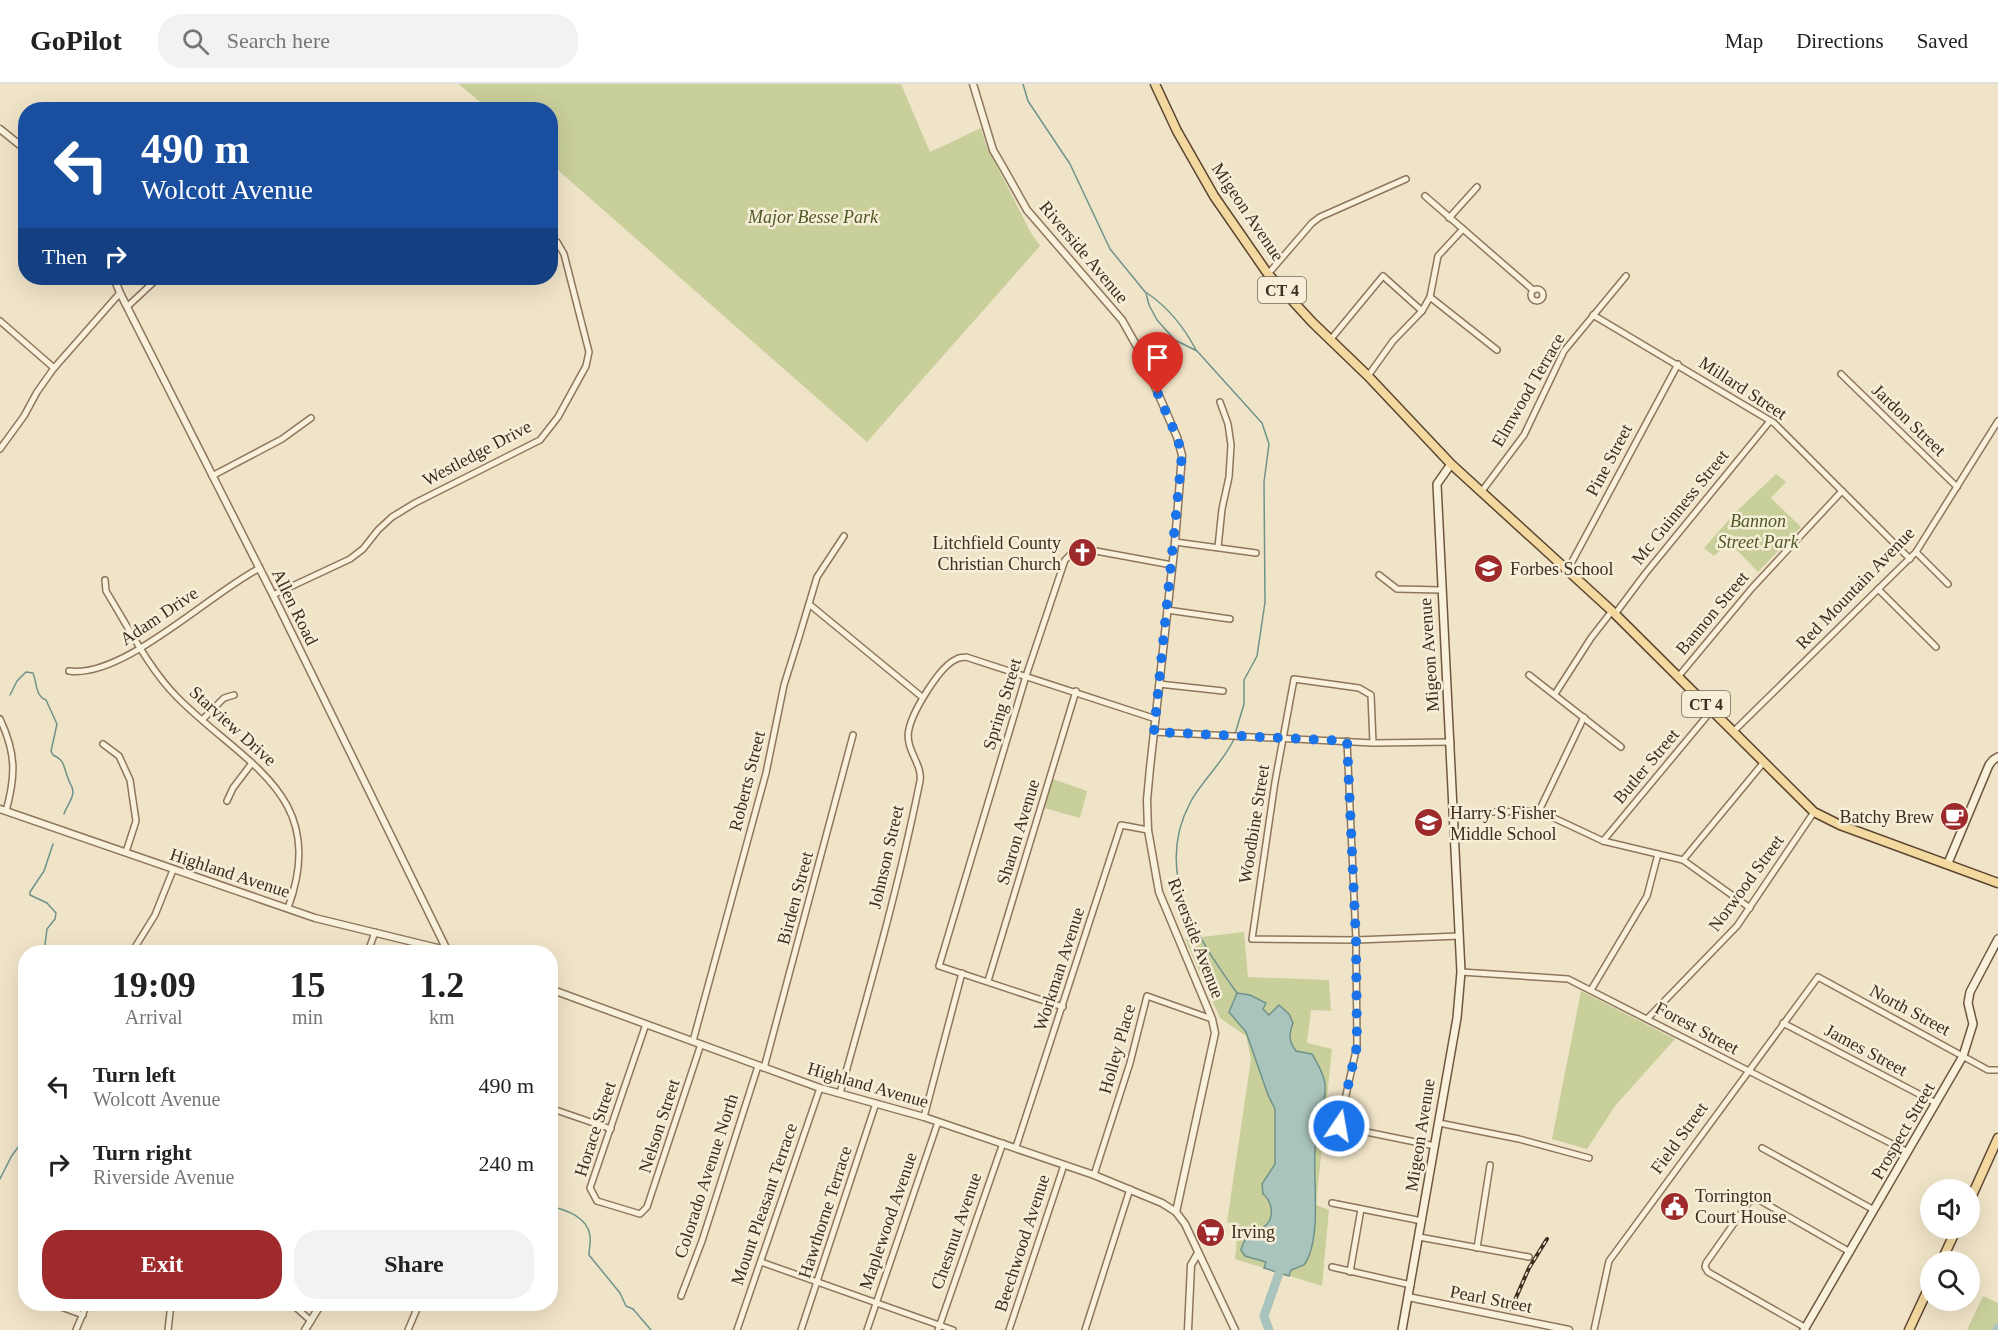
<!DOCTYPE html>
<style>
:root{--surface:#fff;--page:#f2f2f2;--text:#222;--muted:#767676;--line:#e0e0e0;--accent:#9e2a2b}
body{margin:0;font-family:Georgia,serif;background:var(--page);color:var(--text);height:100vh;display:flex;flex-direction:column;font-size:22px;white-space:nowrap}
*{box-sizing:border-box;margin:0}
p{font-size:20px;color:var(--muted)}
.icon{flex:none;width:33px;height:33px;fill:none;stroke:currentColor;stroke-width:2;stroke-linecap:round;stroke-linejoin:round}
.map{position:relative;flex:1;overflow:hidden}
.details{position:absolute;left:18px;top:861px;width:540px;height:366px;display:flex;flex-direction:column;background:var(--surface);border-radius:24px;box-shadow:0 6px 24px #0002}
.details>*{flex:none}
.top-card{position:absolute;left:18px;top:18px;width:540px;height:183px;border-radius:24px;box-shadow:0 6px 24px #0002;background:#1a4fa0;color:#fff;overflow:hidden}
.controls{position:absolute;left:1920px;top:1095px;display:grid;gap:12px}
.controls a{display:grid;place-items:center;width:60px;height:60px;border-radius:50%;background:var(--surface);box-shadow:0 6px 24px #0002;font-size:30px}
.pin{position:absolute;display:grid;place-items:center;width:51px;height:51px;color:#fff;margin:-62px -26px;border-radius:50% 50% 50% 0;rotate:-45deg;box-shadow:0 0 6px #0007}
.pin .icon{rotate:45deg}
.me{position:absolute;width:66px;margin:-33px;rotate:12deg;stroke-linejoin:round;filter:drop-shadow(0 0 4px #0008)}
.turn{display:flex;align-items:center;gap:21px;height:126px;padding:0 24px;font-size:27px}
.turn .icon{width:78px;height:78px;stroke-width:2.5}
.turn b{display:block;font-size:42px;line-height:51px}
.then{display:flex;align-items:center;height:57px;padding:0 24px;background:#0003;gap:12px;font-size:22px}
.eta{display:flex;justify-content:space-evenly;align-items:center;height:102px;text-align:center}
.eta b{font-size:36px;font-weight:700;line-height:42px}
.cta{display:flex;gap:12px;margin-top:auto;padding:12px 24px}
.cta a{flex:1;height:69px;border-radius:24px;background:var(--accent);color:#fff;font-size:24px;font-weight:700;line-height:69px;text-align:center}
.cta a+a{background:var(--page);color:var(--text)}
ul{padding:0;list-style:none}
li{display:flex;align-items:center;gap:18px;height:78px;padding:0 24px}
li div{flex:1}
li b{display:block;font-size:22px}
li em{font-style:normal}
header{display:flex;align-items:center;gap:36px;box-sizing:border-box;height:84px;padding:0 30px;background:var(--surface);border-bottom:2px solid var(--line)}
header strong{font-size:28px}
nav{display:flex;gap:33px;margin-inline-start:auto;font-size:21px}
.search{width:420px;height:54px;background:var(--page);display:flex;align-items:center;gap:15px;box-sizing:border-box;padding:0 21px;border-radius:24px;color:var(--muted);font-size:22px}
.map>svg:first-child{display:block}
.green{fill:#c9cf9b}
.water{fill:#a9c4bc;stroke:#6f938a;stroke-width:1.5}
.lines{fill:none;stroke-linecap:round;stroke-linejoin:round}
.stream{stroke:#6f938a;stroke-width:1.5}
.river{stroke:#a9c4bc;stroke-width:9}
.minor-casing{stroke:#8d765c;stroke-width:8}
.tertiary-casing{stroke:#8d765c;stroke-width:9}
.secondary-casing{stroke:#6f573f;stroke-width:10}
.primary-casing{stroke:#5b4430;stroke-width:11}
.minor{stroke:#faf1dc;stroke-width:5}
.tertiary{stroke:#faf1dc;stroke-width:6}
.secondary{stroke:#faf1dc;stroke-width:7}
.primary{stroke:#f3d9a0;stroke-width:8}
.rail-casing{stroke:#3d2e20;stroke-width:4}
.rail{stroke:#f7eed8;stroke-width:1.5;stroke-dasharray:4.5;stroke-linecap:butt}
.route{stroke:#1a73e8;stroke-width:10;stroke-dasharray:0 18}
.labels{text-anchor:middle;stroke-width:5;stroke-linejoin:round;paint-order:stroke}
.shield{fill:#f7eed8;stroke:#756857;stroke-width:1.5}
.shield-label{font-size:16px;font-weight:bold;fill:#3d2e20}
.street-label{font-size:18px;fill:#3d2e20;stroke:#f7eed8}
.park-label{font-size:18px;font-style:italic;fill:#4d5a26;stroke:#f7eed8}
.poi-label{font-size:18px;fill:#3d2e20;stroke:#f7eed8;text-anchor:start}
</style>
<header>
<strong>GoPilot</strong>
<div class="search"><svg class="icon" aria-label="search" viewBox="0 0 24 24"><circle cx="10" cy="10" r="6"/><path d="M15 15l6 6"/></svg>Search here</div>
<nav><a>Map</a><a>Directions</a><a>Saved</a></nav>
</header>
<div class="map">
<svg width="1998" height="1246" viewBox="0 0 1998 1246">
<rect width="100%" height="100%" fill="#f0e4c8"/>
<!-- green -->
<g class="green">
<polygon points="459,0 901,0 930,68 981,44 986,61 1031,149 1040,162 867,358 551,80 550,26 488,25"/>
<polygon points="1776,390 1786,398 1771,414 1801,443 1758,488 1729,458 1714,472 1704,464 1735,429"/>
<polygon points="1053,695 1087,707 1080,734 1044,724"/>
<polygon points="1244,848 1248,893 1329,896 1331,927 1311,926 1307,959 1332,965 1316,1121 1329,1126 1322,1202 1235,1175 1238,1143 1227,1138 1251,975 1246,952 1220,934 1185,855"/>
<polygon points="1581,907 1675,955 1615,1022 1587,1065 1552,1055"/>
<polygon points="1983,1212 1998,1219 1998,1246 1967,1246"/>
</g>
<!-- water -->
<path class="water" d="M1237,909l13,2 16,8 -3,6 6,6 10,-10 10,9 4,9c-4,12 -5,17 3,28l16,3c5,8 11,20 13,29 2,22 -9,46 -10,68 -2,31 7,89 -11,114l-13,5 -2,6 -25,-8 2,-6 -21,-6 -4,-6c5,-20 17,-16 26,-26 8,-9 4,-24 -4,-30l-1,-10 13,-20v-55l-7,-14 -22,-63 -17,-20z"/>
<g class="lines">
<!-- stream -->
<g class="stream">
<polyline points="1023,0 1028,17 1070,80 1110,165 1146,209 1149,221 1157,236 1175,256 1197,267 1262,339 1269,360 1264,398 1265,518 1257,572 1244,596 1244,620 1235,650"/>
<path d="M1147,209c22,15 37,34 49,57"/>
<path d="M10,611l7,-14 9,-9 7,1c4,9 2,23 13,27l11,24 -6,27 2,4c13,6 10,12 15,23 1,5 5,8 5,14 0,7 -7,15 -9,22"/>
<path d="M1234,655c-11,24 -32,41 -44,64 -37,70 7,134 47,190"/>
<polyline points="44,868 47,845 55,835 56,829 47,819 30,811 30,808 44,787 53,760"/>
<polyline points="0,1095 11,1073 26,1052"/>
<path d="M550,1122c16,4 38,11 40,30 1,6 -1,12 -1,19l31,38 6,13 7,3 18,21"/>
</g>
<!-- river -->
<g class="river">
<polyline points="1269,1246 1264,1232 1279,1189"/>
<polyline points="1997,1246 1998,1244"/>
</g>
<defs>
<g id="minor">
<polyline points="1425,112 1533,206"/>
<polyline points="1449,134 1477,103"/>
<polyline points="1268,190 1312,139 1320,133 1406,95"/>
<circle cx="1537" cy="211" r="6"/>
<polyline points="1430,213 1497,266"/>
<polyline points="128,222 158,194"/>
<polyline points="1593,231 1774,339 1910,475"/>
<polyline points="0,237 54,284"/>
<polyline points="1331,255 1383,192 1422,227"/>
<polyline points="1841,290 1957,403"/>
<polyline points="1368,292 1393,257 1422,227 1430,213 1438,172 1463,145"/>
<polyline points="0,365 24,332 37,308 54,284 120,209"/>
<polyline points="212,392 282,355 311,334"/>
<polyline points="1482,407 1524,351 1564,267 1626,192"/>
<polyline points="1175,458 1256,469"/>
<polyline points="1218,463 1222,425 1229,393 1231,361 1228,340 1220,318"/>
<polyline points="1916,468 1948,500"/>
<polyline points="1567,487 1678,280"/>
<polyline points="1379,491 1397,505 1441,506"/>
<path d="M105,496l1,11c21,34 43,78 71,106 66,67 153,97 111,211"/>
<polyline points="1878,505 1936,563"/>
<polyline points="273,511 350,475 363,465 378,446 392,433 415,419 540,356 558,333 586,282 589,268 564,170 557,158 550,154"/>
<polyline points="809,520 922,613"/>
<polyline points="1167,526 1230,535"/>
<polyline points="1615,530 1645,490 1770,337"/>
<path d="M69,587c54,8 141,-78 191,-103"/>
<polyline points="1529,591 1621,663"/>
<polyline points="1678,593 1752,504 1842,407"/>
<polyline points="1159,600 1223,607"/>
<polyline points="1555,610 1591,554 1612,527"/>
<path d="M0,635c16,34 16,56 6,92"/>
<polyline points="203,635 224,614 234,611"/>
<polyline points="1734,647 1916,468 1998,337"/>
<polyline points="1154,648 1373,659 1451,658"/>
<polyline points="1373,659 1371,611 1359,604 1294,595 1275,698 1252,855 1356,856 1460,852"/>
<polyline points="103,660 119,672 130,696 136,737 126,768"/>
<polyline points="227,717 233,704 252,679"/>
<polyline points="1539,727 1584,633"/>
<polyline points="1454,729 1539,727 1603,757 1683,776 1750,824"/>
<polyline points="1603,757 1712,626"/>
<polyline points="1683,776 1764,678"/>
<polyline points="132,868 155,831 173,786"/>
<polyline points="368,868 375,848"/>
<polyline points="1461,888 1568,895 1908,1068"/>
<polyline points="988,897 1076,607"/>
<polyline points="1591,906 1647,812 1658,770"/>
<polyline points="1063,923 939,882 1026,592 1065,476 1074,467 1085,465 1172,481"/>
<polyline points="1647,935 1737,842 1814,728"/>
<polyline points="1783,939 1936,1019"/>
<polyline points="646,940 590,1104 597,1117 640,1130 647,1123 701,960"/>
<polyline points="693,957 766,689 784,601 799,553 817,493 844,452"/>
<polyline points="764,984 853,651"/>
<path d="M840,1009c29,-103 59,-207 80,-312 3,-17 -16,-32 -11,-52 4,-18 31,-64 48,-70 2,-2 6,-1 9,-2l190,62"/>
<polyline points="550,1024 611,1045"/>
<polyline points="924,1033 962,889"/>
<polyline points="1439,1039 1519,1055 1589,1074"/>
<polyline points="1327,1040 1435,1062"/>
<polyline points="1339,1042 1357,962 1356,856 1347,657"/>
<polyline points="1016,1063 1121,741 1148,746"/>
<polyline points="1762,1064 1874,1126"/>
<polyline points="1094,1091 1130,979 1147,912 1212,935"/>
<polyline points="1332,1119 1422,1137"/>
<polyline points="1419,1153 1529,1173"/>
<polyline points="1477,1164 1490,1081"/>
<polyline points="761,1178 953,1246"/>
<polyline points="1332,1183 1411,1201"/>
<polyline points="1350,1188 1361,1125"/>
<polyline points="681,1212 702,1157 758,982"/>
<polyline points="53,1220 83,1231"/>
<polyline points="292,1220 311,1237"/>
<polyline points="1806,1244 1708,1188 1705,1183 1706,1179 1749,1118 1754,1115 1761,1117 1850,1168"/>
<polyline points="76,1246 87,1220"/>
<polyline points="168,1246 171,1220"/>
<polyline points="408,1246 419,1220"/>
<polyline points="737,1246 820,1004"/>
<polyline points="801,1246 876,1019"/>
<polyline points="867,1246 938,1038"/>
<polyline points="938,1246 1003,1059"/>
<polyline points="1009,1246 1064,1081"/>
<polyline points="1085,1246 1130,1105"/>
<polyline points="1594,1246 1609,1177 1818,893 1988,986 1998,986"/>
</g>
<g id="tertiary">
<polyline points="973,0 993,66 1004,85 1027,126 1122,236 1140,268 1177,353 1182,371 1175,458 1150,684 1147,716 1148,746 1159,808 1212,935 1215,949 1176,1128"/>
<polyline points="0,45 26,66"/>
<polyline points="114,194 120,209 273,511 447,866"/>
<polyline points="0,725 315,834 454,868"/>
<polyline points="550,905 820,1004 924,1033 1094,1091 1162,1119 1176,1128 1185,1140 1235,1246"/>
<polyline points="1408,1213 1569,1246"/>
<polyline points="305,1246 321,1220"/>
<polyline points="1188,1246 1191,1181 1198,1169"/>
</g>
<g id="secondary">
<polyline points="1948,779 1989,681 1993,676 1998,673"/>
<polyline points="1402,1246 1457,934 1461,888 1437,400 1451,380"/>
<polyline points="1804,1246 1963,972 1973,940 1968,919 1970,908 1998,855"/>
</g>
<g id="primary">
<polyline points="1155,0 1177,47 1214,112 1268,190 1312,238 1368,292 1451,380 1612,527 1814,728 1840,741 1998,799"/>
<polyline points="1970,1116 1998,1054"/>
<polyline points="1941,1178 1957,1144"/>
<polyline points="1909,1246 1930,1201"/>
</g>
</defs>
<!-- minor casing -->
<use href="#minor" class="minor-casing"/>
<!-- tertiary casing -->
<use href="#tertiary" class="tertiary-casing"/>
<!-- secondary casing -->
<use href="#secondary" class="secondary-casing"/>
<!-- primary casing -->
<use href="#primary" class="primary-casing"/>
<!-- minor -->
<use href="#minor" class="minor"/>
<!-- tertiary -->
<use href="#tertiary" class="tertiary"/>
<!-- secondary -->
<use href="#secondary" class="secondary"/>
<!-- primary -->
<use href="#primary" class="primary"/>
<defs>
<polyline id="rail" points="1511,1225 1529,1184 1547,1155"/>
</defs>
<!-- rail casing -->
<use href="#rail" class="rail-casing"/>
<!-- rail -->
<use href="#rail" class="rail"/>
</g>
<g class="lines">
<!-- route -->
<polyline class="route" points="1158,310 1177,353 1182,371 1154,648 1347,657 1356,856 1357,962 1339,1042"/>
</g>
<!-- icons -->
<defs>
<symbol id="church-disc" viewBox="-11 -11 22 22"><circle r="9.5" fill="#9e2a2b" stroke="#f7eed8"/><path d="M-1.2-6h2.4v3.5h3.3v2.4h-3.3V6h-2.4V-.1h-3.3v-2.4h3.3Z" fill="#fff"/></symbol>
<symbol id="school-disc" viewBox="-11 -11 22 22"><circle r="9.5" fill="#9e2a2b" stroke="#f7eed8"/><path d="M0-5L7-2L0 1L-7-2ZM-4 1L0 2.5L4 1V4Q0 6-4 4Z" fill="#fff"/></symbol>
<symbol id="cafe-disc" viewBox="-11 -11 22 22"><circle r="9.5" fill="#9e2a2b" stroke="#f7eed8"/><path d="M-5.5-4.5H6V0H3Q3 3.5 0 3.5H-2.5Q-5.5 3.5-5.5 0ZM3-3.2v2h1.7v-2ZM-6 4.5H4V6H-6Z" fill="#fff"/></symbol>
<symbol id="civic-disc" viewBox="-11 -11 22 22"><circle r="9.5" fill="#9e2a2b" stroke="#f7eed8"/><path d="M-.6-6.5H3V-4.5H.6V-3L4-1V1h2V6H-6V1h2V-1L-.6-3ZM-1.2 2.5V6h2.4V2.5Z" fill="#fff"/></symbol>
<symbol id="supermarket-disc" viewBox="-11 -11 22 22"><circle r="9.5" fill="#9e2a2b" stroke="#f7eed8"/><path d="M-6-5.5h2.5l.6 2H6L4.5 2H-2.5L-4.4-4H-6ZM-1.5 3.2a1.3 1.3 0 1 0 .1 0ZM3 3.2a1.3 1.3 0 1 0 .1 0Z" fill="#fff"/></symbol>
</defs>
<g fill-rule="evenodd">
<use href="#church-disc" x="1066" y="452" width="33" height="33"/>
<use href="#school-disc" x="1472" y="468" width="33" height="33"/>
<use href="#cafe-disc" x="1938" y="716" width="33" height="33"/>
<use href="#school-disc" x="1412" y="722" width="33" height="33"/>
<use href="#civic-disc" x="1658" y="1106" width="33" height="33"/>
<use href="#supermarket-disc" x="1194" y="1132" width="33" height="33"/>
</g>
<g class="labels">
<!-- shield labels -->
<g class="shield">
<rect x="1258" y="193" width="48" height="26" rx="4.5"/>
<rect x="1682" y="607" width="48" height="26" rx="4.5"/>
</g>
<g class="shield-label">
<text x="1282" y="212">CT 4</text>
<text x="1706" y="626">CT 4</text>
</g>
<!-- street labels -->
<g class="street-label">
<text transform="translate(1248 128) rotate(56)" y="6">Migeon Avenue</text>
<text transform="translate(1084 168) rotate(50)" y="6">Riverside Avenue</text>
<text transform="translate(1743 304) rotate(33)" y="6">Millard Street</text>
<text transform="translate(1528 306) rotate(-60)" y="6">Elmwood Terrace</text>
<text transform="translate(1909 336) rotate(44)" y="6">Jardon Street</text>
<text transform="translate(477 369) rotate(-28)" y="6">Westledge Drive</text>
<text transform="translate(1609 376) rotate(-62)" y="6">Pine Street</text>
<text transform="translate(1680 423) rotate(-51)" y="6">Mc Guinness Street</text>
<text transform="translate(1855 504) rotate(-46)" y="6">Red Mountain Avenue</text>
<text transform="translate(295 523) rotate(64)" y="6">Allen Road</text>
<text transform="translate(1712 529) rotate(-50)" y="6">Bannon Street</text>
<text transform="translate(159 532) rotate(-34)" y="6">Adam Drive</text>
<text transform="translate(1429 571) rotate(-94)" y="6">Migeon Avenue</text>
<text transform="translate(1002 620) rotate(-73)" y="6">Spring Street</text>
<text transform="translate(233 642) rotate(42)" y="6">Starview Drive</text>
<text transform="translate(1646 682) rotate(-50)" y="6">Butler Street</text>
<text transform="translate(747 697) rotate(-76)" y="6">Roberts Street</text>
<text transform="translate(1254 740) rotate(-81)" y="6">Woodbine Street</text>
<text transform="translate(1018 748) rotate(-73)" y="6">Sharon Avenue</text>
<text transform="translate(886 773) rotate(-77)" y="6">Johnson Street</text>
<text transform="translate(230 789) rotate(18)" y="6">Highland Avenue</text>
<text transform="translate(1746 799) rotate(-54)" y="6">Norwood Street</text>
<text transform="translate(795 814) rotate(-75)" y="6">Birden Street</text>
<text transform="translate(1196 854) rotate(69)" y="6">Riverside Avenue</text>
<text transform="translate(1059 885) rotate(-72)" y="6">Workman Avenue</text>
<text transform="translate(1910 926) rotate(28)" y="6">North Street</text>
<text transform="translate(1697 944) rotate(28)" y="6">Forest Street</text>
<text transform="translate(1117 965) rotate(-74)" y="6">Holley Place</text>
<text transform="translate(1866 966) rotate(28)" y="6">James Street</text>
<text transform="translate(868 1001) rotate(16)" y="6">Highland Avenue</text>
<text transform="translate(659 1042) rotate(-72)" y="6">Nelson Street</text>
<text transform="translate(595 1045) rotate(-72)" y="6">Horace Street</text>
<text transform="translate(1903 1047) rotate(-60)" y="6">Prospect Street</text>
<text transform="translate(1420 1051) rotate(-81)" y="6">Migeon Avenue</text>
<text transform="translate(1679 1054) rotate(-54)" y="6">Field Street</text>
<text transform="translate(706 1092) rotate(-72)" y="6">Colorado Avenue North</text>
<text transform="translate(764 1120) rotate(-71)" y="6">Mount Pleasant Terrace</text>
<text transform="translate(825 1128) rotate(-72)" y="6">Hawthorne Terrace</text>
<text transform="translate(888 1137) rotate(-71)" y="6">Maplewood Avenue</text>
<text transform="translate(956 1147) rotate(-71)" y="6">Chestnut Avenue</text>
<text transform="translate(1022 1159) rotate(-72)" y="6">Beechwood Avenue</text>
<text transform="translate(1491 1215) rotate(11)" y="6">Pearl Street</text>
</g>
<!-- park labels -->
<g class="park-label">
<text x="813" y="139">Major Besse Park</text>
<text x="1758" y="443">Bannon<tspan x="1758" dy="21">Street Park</tspan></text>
</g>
<!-- poi labels -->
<g class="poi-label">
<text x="1061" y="465" text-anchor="end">Litchfield County<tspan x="1061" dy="21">Christian Church</tspan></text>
<text x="1510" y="491">Forbes School</text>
<text x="1450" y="735">Harry S Fisher<tspan x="1450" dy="21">Middle School</tspan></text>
<text x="1934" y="739" text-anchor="end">Batchy Brew</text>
<text x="1695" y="1118">Torrington<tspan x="1695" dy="21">Court House</tspan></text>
<text x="1231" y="1154">Irving</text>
</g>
</g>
</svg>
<div class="controls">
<a><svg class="icon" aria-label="sound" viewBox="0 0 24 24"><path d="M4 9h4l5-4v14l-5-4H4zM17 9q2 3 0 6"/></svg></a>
<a><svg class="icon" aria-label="search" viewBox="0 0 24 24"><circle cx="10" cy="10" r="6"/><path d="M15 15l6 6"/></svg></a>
</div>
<div class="pin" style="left:1158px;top:310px;background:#d93025"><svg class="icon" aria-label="arrive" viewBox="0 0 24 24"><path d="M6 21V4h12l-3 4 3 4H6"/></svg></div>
<svg class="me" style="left:1339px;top:1042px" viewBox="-20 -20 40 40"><circle r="17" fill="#1a73e8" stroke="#fff" stroke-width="3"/><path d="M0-11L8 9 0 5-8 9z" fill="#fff"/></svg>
<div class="top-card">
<div class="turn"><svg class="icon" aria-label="left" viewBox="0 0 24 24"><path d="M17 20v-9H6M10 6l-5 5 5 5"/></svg><div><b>490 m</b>Wolcott Avenue</div></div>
<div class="then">Then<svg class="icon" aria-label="right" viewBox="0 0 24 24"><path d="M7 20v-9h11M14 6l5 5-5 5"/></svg></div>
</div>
<section class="details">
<div class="eta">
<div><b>19:09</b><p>Arrival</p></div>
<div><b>15</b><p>min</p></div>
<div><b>1.2</b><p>km</p></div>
</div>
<ul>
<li><svg class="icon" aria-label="left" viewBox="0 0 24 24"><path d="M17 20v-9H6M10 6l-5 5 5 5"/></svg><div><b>Turn left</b><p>Wolcott Avenue</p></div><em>490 m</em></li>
<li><svg class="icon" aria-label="right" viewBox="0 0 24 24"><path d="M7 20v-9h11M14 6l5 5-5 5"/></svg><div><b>Turn right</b><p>Riverside Avenue</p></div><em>240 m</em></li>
</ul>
<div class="cta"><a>Exit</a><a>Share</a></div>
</section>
</div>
